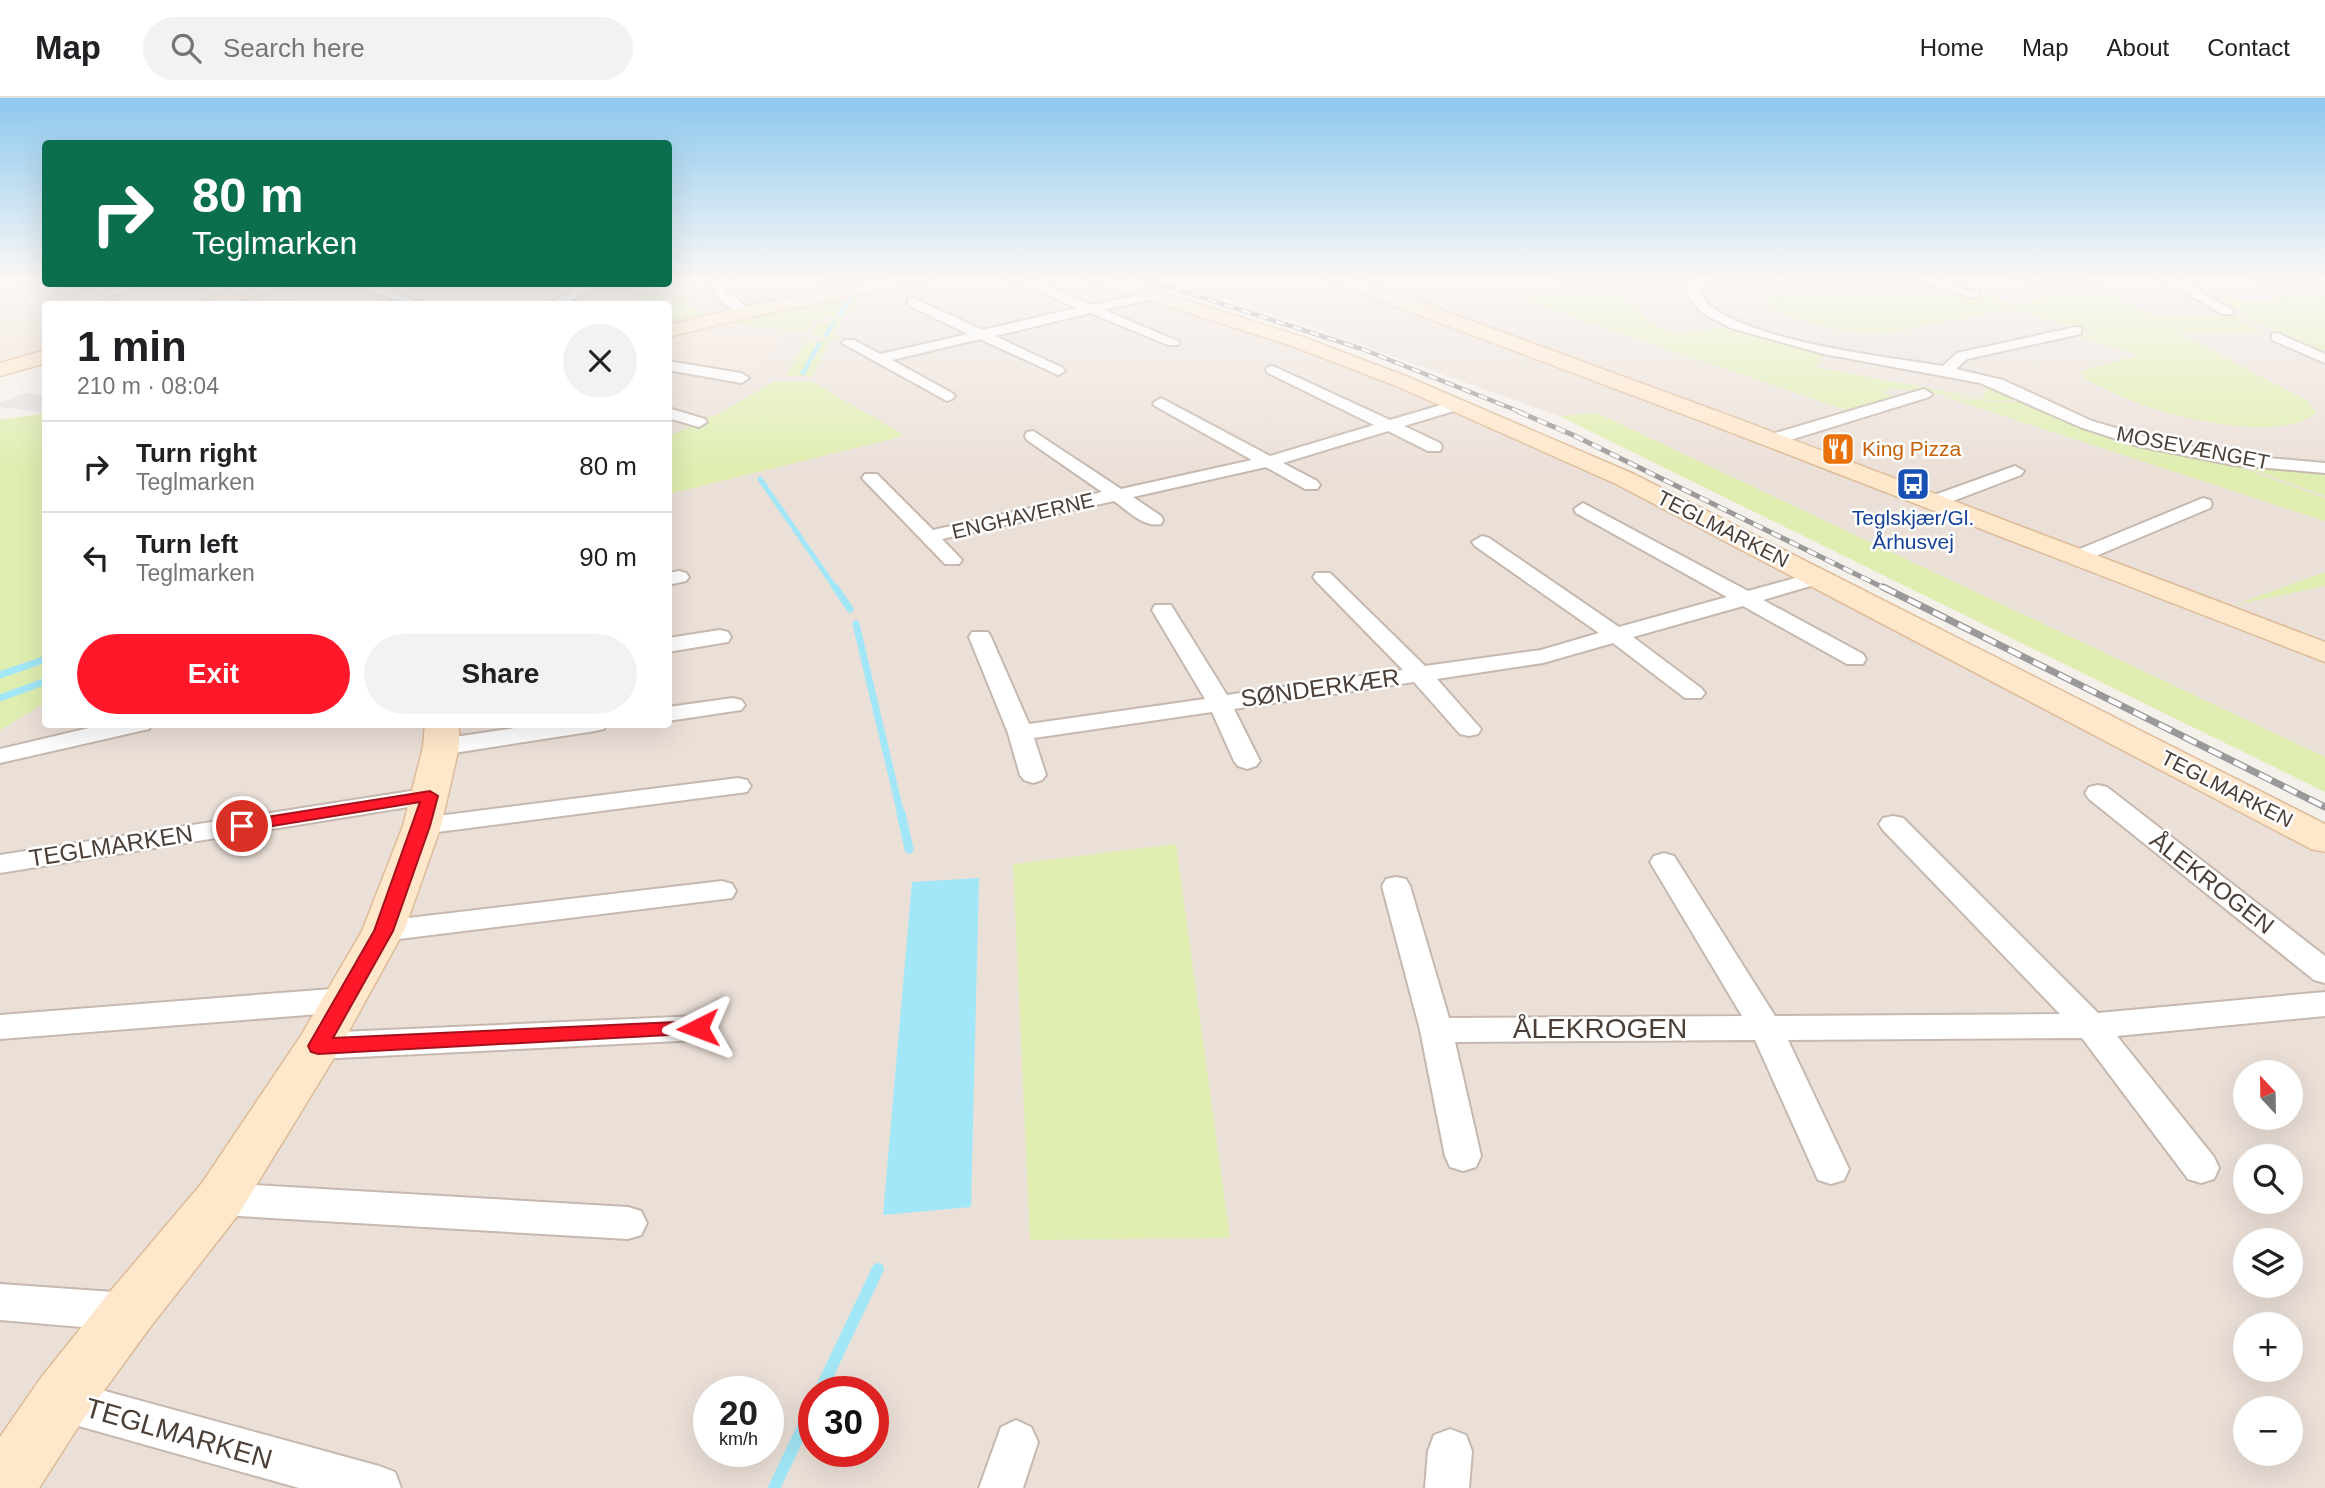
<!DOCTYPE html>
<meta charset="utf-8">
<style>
:root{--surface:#fff;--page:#f2f2f2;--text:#202124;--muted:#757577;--line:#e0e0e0;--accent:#ff1829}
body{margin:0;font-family:Helvetica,sans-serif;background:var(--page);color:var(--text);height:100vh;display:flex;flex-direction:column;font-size:26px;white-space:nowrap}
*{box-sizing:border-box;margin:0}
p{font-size:23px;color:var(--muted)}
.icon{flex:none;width:38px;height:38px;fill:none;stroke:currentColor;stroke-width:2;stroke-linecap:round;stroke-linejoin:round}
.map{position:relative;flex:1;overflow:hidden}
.panel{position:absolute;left:42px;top:203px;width:630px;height:427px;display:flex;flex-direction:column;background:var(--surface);border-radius:7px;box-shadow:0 7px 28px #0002}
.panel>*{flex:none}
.banner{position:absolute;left:42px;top:42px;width:630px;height:147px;border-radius:7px;box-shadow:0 7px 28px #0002;background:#0b6e4f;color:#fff;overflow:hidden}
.needle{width:46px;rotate:338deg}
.tools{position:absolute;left:2233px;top:962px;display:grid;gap:14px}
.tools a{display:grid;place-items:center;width:70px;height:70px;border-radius:50%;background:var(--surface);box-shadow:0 7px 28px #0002;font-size:35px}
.speed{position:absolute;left:693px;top:1278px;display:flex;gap:14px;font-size:35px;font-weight:700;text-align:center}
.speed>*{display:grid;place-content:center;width:91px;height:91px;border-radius:50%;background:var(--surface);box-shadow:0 7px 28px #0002;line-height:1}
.speed small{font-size:18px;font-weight:400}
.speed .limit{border:10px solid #d22;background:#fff;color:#111}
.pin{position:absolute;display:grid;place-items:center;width:60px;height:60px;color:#fff;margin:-30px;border:4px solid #fff;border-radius:50%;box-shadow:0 2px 7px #0007}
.me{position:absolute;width:77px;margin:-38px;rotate:267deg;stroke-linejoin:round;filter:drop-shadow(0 0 5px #0008)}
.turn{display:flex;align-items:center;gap:24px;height:147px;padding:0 35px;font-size:32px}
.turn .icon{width:91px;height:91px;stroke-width:2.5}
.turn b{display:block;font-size:49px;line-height:60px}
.round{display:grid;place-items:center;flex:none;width:74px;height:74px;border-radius:37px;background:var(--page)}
.head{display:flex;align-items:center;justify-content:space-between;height:119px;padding:0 35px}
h1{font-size:42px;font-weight:700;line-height:52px}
.action{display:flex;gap:14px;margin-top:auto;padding:14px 35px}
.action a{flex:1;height:80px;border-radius:42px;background:var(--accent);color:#fff;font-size:28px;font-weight:700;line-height:80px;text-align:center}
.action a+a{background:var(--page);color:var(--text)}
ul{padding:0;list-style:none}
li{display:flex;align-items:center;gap:21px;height:91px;padding:0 35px;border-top:2px solid var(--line)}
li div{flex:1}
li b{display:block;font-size:26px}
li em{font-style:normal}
header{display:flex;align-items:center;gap:42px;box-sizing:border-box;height:98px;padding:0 35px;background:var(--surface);border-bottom:2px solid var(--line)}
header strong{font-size:33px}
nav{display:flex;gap:38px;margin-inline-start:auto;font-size:24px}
.search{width:490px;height:63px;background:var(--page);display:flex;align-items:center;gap:18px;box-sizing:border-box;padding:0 24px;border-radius:38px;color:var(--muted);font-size:26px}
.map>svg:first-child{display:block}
.residential{fill:#ebe0d8;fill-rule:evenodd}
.education{fill:#f0e1d3}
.green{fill:#dfeeb0}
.parking{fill:#e5e1df}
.water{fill:#a2e7f7}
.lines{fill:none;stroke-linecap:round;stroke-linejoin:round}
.stream-far4{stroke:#a2e7f7;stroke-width:4.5}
.stream-far3{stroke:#a2e7f7;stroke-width:5}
.stream-far2{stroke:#a2e7f7;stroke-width:7}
.stream-far1{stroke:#a2e7f7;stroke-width:9}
.stream{stroke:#a2e7f7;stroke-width:12}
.street-casing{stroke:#c6b8ae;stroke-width:4}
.secondary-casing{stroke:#ddbb98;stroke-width:3}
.street{fill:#fff;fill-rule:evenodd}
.secondary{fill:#ffe7cb;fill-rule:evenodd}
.rail-far2-casing{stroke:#999;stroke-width:4.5}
.rail-far1-casing{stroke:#999;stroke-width:5}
.rail-casing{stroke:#999;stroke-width:7}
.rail-far2{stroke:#fff;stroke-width:2.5;stroke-dasharray:9;stroke-linecap:butt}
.rail-far1{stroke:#fff;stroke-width:3.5;stroke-dasharray:10;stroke-linecap:butt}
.rail{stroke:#fff;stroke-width:4.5;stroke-dasharray:14;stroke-linecap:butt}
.route{fill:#ff1829;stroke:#a6101b;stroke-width:2}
.labels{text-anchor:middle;stroke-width:5;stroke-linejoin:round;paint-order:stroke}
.far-street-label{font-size:21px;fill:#4b3f37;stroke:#fff}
.far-food-label{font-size:21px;fill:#c56008;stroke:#fff;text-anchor:start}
.far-transit-label{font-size:21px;fill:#164399;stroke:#fff}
.street-label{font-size:24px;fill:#4b3f37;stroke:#fff}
.near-street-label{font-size:28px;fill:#4b3f37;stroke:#fff}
</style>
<header>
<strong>Map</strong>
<div class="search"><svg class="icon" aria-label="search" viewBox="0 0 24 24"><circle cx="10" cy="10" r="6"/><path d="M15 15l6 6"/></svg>Search here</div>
<nav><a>Home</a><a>Map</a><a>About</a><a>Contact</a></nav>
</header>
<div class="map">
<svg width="2325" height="1390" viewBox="0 0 2325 1390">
<rect width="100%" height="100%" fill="#f6f0ea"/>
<!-- residential -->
<g class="residential">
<path d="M669,179h157l-17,19 55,-3 78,-16h134l92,28 161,54 93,37 170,75 733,384v633h-2325v-758l45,-27 1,21h622v-420h-438l65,-20h373zM2245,975h46v45h-46zM2245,1059h46v45h-46zM2245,1143h46v45h-46zM2245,1227h46v45h-46zM709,1293h59v60h-59zM814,1293h59v60h-59zM2245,1311h46v45h-46z"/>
<polygon points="1155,179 2237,179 2281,200 2222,203 2315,252 2325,251 2325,659 1597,315 1559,318 1300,225"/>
<polygon points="45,182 46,186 256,186 188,206 46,206 45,217 0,210 0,190"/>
</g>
<!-- education -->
<g class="education">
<polygon points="0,210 45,217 45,251 0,265"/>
<polygon points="720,233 781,238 757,274 669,260 668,236"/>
</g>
<!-- green -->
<g class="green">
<polygon points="669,179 682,190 657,206 634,206 652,191 654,186 668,186"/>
<polygon points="826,179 912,179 808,199"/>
<polygon points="1542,179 1699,179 1687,191 1689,198 1686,199 1623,197 1650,224 1674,236 1731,229 1778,243 1828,253 1815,269 1982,300 1990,285 2023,302 1991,302 1893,290 1882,294 1892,298 1849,313 1524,202 1572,190"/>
<path d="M1712,179h199l60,21 15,-2 32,7 41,-8 -61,-18h85l65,37 85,2 30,16 -86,1 128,66 11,13c-30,29 -121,9 -158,-2 -25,-7 -48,-19 -71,-30l-8,-8 60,-17 -68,-20 12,2 11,-4 -81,-24 -131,25 -43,-4 -37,-9 -30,-12 -5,-10 -5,-2 -65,-8z"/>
<polygon points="2237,179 2325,179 2325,252 2315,252 2240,217 2244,215 2242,213 2216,201 2262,203 2280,200"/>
<polygon points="688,193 686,206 707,218 669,228 668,206"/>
<polygon points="864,195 849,216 813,223 806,234 749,228 735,221"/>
<polygon points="845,219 833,238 843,240 826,241 810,237 818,225"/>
<polygon points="811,243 830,243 812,278 785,278 806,244"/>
<polygon points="811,283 902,336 900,339 669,396 669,338 724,313 773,284"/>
<polygon points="1939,297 1985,303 2024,304 2217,361 2325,400 2325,423"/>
<polygon points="45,315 45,605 0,632 0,322"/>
<polygon points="1597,315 2325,659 2325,694 1559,318"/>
<polygon points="2226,362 2325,372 2325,398"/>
<polygon points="2325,474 2325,488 2235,507"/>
<polygon points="1176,746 1230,1140 1030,1142 1013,766"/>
</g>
<!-- parking -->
<g class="parking">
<polygon points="285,195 325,206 235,206 254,201"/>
<polygon points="25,295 45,298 45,312 40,314 0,309 0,305"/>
</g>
<!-- water -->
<polygon class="water" points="979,780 971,1109 883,1117 912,784"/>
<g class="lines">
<!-- stream-far4 -->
<g class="stream-far4">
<polyline points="840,216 850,201"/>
<polyline points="826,237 834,225"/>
<polyline points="803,275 819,246"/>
</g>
<!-- stream-far3 -->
<polyline class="stream-far3" points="760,381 836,491"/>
<!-- stream-far2 -->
<g class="stream-far2">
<polyline points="835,489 850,511"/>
<polyline points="856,526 901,717"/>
<polyline points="0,577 46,561"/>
<polyline points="0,600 46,583"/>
</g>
<!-- stream-far1 -->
<polyline class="stream-far1" points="901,715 909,751"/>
<!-- stream -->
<g class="stream">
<polyline points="820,1293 878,1171"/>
<polyline points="774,1390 814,1306"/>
</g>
<defs>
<g id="street">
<path d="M718,179h13l-7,8 1,6 26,18v6c-14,2 -38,-17 -39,-31z"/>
<polygon points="1005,179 1023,179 1092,207 1155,194 1155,200 1104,212 1180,244 1178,247 1168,247 1090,215 995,238 1063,270 1065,273 1058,277 980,241 892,262 952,295 955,298 952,301 947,303 842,245 844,242 854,242 880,256 968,236 908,207 908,201 913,200 983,232 1077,210"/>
<path d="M1697,179h15l-13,15c4,5 8,12 14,16 51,35 167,48 230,58l14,-13 119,-26 5,1v6l-114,25 -11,10 47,11 89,41 57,17 85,17 91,8v10l-91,-8 -96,-19 -58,-19 -100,-44 -156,-29 -93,-26 -29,-15 -16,-21z"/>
<polygon points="1910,179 1930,179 1980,196 1974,200"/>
<polygon points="2159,179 2175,179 2234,213 2232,216 2222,216"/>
<polygon points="129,186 148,186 108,199 102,195"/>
<path d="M216,186h38l13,4c-9,7 -42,3 -51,-4z"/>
<polygon points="353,186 370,186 421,205 406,206"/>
<polygon points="569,186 582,186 586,190 585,194 565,206 550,206 573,192"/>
<polygon points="2277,235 2325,256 2325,265 2272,242 2272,236"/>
<polygon points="668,263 741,275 749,280 741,285 668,272"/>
<path d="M1273,268l117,54 68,-20 8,5 -2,3 -60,18 36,17 2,4 -2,4h-12l-40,-20 -105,32 34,18 3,4 -3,4h-12l-39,-22 -133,30 28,19 2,4 -2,4c-17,4 -34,-14 -47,-23l-172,38 20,21 -3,4h-14l-83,-86 3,-4h12l56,56 169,-38 -75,-52 -2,-4 2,-4 6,-1 88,58 131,-29 -97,-54 -2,-3 8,-5 109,58 104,-31 -106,-52 -2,-3 2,-3z"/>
<polygon points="1924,291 1932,296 1929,299 1777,346 1765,346 1763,342 1765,338"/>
<polygon points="668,310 705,321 707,324 699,329 668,320"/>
<polygon points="2015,368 2024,373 2021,377 1940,408 1933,410 1924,404 1926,400"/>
<polygon points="2203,400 2210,402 2212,406 2210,410 2084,463 2070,463 2067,459 2070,455"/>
<polygon points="1583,405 1748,493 1817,474 1824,476 1827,480 1824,484 1763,502 1863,556 1866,561 1863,566 1847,566 1743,508 1633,539 1701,590 1705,595 1701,600 1685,600 1613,545 1543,565 1437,581 1481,631 1478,636 1469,638 1460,636 1414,584 1234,611 1260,663 1256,668 1247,671 1238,668 1234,663 1212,614 1034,640 1046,677 1042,682 1033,685 1024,682 1020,677 1008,635 969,539 972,534 988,534 991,539 1029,626 1205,601 1152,512 1155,507 1171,507 1227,597 1403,572 1316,483 1313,479 1316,475 1330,475 1425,568 1541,552 1599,535 1475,448 1472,444 1482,438 1489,440 1619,529 1727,499 1576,415 1574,411"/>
<polygon points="679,473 686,475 689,479 686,483 668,487 668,475"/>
<polygon points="720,532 728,534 731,539 728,544 668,554 668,540"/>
<polygon points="733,600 741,602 745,607 741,612 668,623 668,609"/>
<polygon points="106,626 152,626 149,631 0,665 0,651"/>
<polygon points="542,626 607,626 604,631 595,633 441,657 432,654 428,649 432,644 441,641"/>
<polygon points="738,680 747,682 751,688 747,694 422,736 412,734 408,728 412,722 422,720"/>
<polygon points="2098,687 2107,689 2325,858 2325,885 2314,882 2089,701 2085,695 2089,689"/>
<polygon points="430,690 439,692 443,698 439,704 0,775 0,757"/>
<polygon points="1893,718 1903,720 2098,915 2325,894 2325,918 2117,938 2214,1059 2219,1070 2214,1081 2201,1085 2188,1081 2082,940 1788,942 1849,1071 1844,1082 1831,1086 1818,1082 1755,942 1455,944 1481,1058 1476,1069 1463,1073 1450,1069 1445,1058 1420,932 1382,788 1386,781 1396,779 1406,781 1410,788 1449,920 1742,918 1650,764 1654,758 1664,755 1674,758 1775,918 2060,916 1883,732 1879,726 1883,720"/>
<polygon points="722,783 732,786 736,793 732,800 383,843 372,840 368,833 372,826 383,823"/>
<polygon points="345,890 356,894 361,902 356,910 345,914 0,941 0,917"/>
<polygon points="698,918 710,921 714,930 710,939 698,942 318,961 306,957 301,948 306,939 318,935"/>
<polygon points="220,1085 628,1109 641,1113 647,1125 641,1137 628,1141 220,1117 207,1112 201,1101 207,1090"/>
<polygon points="0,1186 128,1195 142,1201 148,1214 142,1227 128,1233 0,1222"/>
<polygon points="61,1281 379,1368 395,1374 401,1390 299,1390 61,1323 46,1317 40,1302 46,1287"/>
<polygon points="1016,1322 1031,1329 1038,1344 1023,1390 979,1390 1001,1329"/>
<polygon points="1450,1331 1466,1337 1472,1353 1469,1390 1425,1390 1428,1353 1434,1337"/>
</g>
<g id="secondary">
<polygon points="896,179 932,179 924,184 746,220 668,239 668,227 746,208"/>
<polygon points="1086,179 1113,179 1303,239 1408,279 1634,376 2325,726 2325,754 2311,751 1616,386 1394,287 1289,247 1088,183"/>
<polygon points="1327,179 1352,179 1733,319 2325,544 2325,564 1717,329 1329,183"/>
<polygon points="259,186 285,186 282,190 227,206 200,206 203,202"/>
<polygon points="46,252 46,265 0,278 0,265"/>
<polygon points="425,626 459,626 459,649 441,728 404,833 334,960 238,1117 148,1232 82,1323 39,1390 0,1390 0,1339 40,1281 108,1196 202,1085 302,936 362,833 403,728 423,649"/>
</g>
</defs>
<!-- street casing -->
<use href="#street" class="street-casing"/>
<!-- secondary casing -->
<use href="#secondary" class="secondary-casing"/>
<!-- street -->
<use href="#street" class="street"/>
<!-- secondary -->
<use href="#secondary" class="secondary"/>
<defs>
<polyline id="rail-far2" points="1139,179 1362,251 1523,315"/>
<polyline id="rail-far1" points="1519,314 1573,337 1886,491"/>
<polyline id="rail" points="1883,489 2325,709"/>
</defs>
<!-- rail-far2 casing -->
<use href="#rail-far2" class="rail-far2-casing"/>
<!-- rail-far1 casing -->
<use href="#rail-far1" class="rail-far1-casing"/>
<!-- rail casing -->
<use href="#rail" class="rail-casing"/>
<!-- rail-far2 -->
<use href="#rail-far2" class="rail-far2"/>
<!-- rail-far1 -->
<use href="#rail-far1" class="rail-far1"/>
<!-- rail -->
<use href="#rail" class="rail"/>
</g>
<!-- sky -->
<linearGradient id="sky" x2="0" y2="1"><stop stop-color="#8cc8ee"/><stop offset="0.48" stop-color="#fbf8f6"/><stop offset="1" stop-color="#fbf8f6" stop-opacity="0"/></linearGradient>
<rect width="2325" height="374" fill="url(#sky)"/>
<!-- route -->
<polygon class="route" points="430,693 438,698 430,728 393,833 333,940 698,923 705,925 708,930 705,935 318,956 311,954 308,948 374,833 420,704 242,733 234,728 242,723"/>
<!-- icons -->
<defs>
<symbol id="restaurant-square" viewBox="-11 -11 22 22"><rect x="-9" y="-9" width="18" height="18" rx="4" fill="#e8710a" stroke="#fff"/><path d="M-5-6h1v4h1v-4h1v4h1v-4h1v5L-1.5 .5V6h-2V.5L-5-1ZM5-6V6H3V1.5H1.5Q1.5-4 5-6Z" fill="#fff"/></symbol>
<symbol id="bus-square" viewBox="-11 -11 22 22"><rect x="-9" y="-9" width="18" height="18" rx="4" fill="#1a4fb4" stroke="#fff"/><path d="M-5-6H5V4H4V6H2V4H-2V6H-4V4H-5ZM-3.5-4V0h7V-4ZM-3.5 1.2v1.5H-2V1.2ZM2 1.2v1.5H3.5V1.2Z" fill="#fff"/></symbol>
</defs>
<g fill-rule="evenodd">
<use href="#restaurant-square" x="1819" y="332" width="38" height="38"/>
<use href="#bus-square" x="1894" y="367" width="38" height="38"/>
</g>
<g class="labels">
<!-- far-street labels -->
<g class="far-street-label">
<text transform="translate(2193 350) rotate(11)" y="7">MOSEVÆNGET</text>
<text transform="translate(1023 418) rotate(-13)" y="7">ENGHAVERNE</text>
<text transform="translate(1723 431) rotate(27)" y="7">TEGLMARKEN</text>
<text transform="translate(2227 691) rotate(27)" y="7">TEGLMARKEN</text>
</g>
<!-- far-food labels -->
<g class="far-food-label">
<text x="1862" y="358">King Pizza</text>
</g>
<!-- far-transit labels -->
<g class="far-transit-label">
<text x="1913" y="427">Teglskjær/Gl.<tspan x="1913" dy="24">Århusvej</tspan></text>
</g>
<!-- street labels -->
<g class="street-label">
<text transform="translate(1320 590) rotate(-8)" y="8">SØNDERKÆR</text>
<text transform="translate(111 748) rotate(-9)" y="8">TEGLMARKEN</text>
<text transform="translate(2212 785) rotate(38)" y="8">ÅLEKROGEN</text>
</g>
<!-- near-street labels -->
<g class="near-street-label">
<text x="1600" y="940">ÅLEKROGEN</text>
<text transform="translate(179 1335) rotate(16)" y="10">TEGLMARKEN</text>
</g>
</g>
</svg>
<div class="tools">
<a><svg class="needle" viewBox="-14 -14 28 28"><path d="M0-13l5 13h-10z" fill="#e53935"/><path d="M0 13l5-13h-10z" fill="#757577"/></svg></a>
<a><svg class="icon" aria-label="search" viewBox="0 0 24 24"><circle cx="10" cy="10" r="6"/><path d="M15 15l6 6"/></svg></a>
<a><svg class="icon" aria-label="layers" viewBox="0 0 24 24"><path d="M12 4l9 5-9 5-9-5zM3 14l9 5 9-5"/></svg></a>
<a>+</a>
<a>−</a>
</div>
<div class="speed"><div>20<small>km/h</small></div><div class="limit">30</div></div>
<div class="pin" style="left:242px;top:728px;background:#d93025"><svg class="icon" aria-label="arrive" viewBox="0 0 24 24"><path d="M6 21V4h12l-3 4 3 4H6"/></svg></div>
<svg class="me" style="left:698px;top:930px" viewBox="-20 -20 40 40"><path d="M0-17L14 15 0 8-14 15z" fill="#ff1829" stroke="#fff" stroke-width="4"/></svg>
<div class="banner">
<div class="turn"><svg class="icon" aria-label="right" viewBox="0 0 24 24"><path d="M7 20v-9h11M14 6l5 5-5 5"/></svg><div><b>80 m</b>Teglmarken</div></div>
</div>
<section class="panel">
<div class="head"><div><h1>1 min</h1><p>210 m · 08:04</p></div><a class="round"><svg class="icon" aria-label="close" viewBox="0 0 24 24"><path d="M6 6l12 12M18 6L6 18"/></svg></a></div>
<ul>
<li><svg class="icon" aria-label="right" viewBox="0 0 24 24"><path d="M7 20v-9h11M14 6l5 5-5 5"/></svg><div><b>Turn right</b><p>Teglmarken</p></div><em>80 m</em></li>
<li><svg class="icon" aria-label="left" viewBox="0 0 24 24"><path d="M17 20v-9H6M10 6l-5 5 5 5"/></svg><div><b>Turn left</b><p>Teglmarken</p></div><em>90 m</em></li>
</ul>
<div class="action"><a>Exit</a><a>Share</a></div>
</section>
</div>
